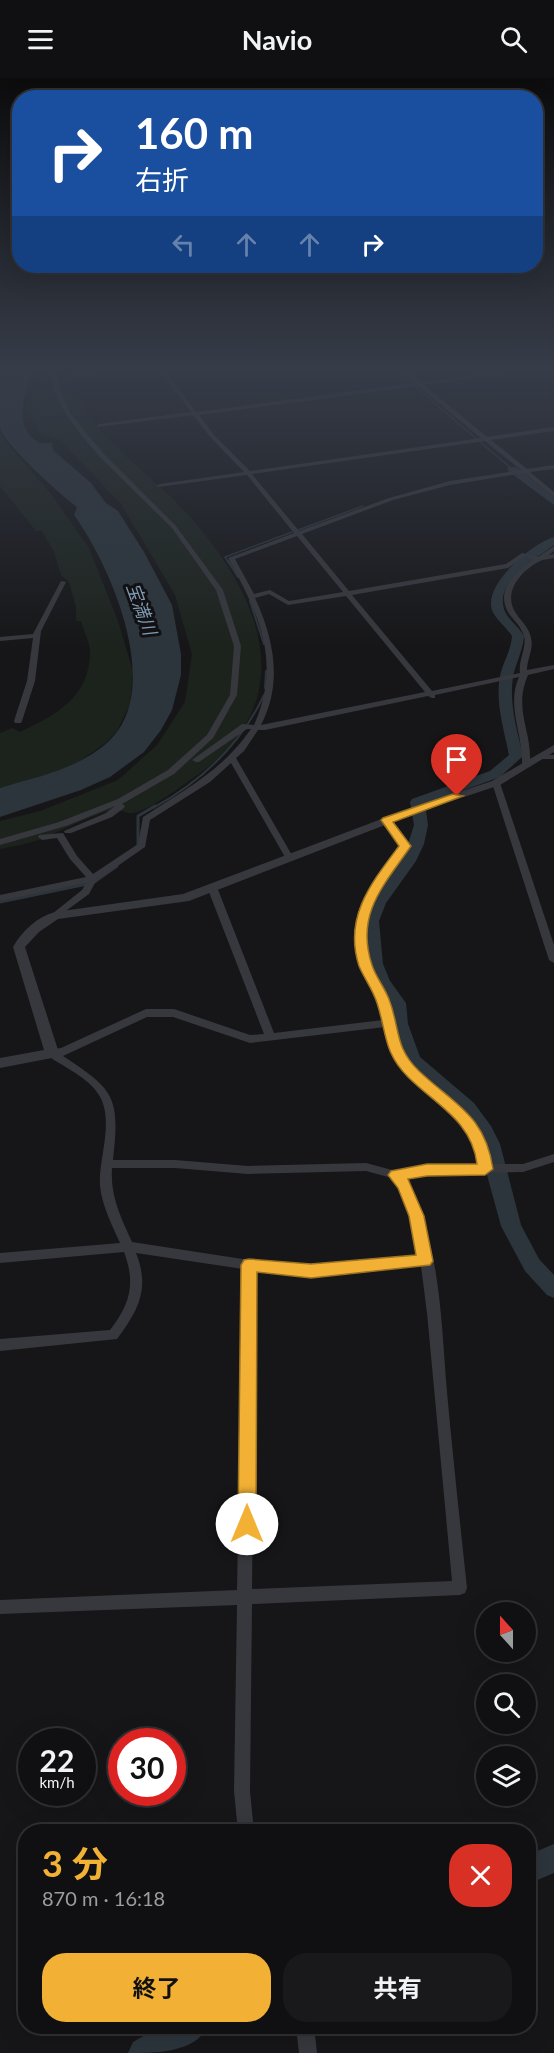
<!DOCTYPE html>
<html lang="ja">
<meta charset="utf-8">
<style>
:root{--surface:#101012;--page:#19191b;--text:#f1f3f6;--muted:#9c9d9f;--line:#303032;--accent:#f2b134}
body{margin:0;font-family:Lato,"Noto Sans JP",sans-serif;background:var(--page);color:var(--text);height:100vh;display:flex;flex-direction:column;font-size:22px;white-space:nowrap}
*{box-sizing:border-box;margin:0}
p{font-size:20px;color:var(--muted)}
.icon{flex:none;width:33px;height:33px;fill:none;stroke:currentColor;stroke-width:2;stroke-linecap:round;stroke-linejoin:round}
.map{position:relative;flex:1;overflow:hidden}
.details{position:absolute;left:18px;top:1746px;width:518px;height:210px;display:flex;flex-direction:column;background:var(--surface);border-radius:24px;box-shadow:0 6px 24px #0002,0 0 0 2px var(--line)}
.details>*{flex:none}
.hud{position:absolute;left:12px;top:12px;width:531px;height:183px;border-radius:24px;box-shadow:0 6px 24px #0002,0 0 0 2px var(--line);background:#1a4fa0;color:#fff;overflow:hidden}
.needle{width:39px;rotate:339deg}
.controls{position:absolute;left:476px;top:1524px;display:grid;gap:12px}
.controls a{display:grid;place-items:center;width:60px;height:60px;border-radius:50%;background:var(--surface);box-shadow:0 6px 24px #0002,0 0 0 2px var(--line);font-size:30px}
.speed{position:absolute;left:18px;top:1650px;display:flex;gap:12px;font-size:30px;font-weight:700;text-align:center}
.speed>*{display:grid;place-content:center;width:78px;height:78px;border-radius:50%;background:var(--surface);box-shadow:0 6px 24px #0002,0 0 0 2px var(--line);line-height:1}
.speed small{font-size:15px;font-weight:400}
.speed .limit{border:9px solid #d22;background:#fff;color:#111}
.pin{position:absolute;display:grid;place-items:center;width:51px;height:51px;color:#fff;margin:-62px -26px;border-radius:50% 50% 50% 0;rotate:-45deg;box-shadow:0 0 6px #0007}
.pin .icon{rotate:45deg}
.me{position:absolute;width:66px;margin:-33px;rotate:0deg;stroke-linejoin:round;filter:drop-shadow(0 0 4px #0008)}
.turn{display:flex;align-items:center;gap:21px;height:126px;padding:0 24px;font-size:27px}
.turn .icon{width:78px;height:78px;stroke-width:2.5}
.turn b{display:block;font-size:42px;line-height:51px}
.lanes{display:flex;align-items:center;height:57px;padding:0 24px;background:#0003;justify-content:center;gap:30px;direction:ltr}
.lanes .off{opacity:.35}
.round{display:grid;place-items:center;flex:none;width:63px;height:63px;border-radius:24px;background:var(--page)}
.overview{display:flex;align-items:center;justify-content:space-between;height:102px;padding:0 24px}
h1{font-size:36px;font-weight:700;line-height:45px;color:var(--accent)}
.primary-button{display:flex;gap:12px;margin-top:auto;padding:12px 24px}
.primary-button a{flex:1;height:69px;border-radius:24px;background:var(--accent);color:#111;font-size:24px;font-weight:700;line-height:69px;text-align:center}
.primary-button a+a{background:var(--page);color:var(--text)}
header{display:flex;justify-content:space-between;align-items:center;height:78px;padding:0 24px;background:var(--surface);font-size:27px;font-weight:700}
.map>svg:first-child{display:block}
.green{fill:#1c231d}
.water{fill:#2c353c}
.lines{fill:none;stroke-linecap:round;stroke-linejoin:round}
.stream-far2{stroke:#2c353c;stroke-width:1.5}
.stream-far1{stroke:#2c353c;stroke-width:2}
.stream{stroke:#2c353c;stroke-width:3}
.river{fill:#2c353c;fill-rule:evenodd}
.minor{fill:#37383d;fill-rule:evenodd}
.tertiary{fill:#37383d;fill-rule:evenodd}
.route{fill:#f2b134;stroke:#9d7322;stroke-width:1.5}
.labels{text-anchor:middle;stroke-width:6;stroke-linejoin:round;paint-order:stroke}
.far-water-label{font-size:18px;font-style:italic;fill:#7f9bb3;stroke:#111113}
</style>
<header><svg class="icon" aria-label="menu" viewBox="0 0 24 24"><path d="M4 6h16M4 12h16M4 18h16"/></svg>Navio<svg class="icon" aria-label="search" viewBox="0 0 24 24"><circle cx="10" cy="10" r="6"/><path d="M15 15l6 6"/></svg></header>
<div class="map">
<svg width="554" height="1975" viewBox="0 0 554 1975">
<rect width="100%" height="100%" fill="#161618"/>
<!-- green -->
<g class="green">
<path d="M35,294h37c2,51 77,100 109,135 75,80 127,188 18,267 -15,10 -48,36 -66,39 -5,1 -12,-3 -17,-3 -19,1 -61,25 -81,31 -11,4 -23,5 -35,8v-28l40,-10 78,-31 39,-35 28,-43 7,-48 -17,-59 -54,-91 -61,-64 -20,-5 -10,-25z"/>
<path d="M0,357l51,59 38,54 29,73 15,50 -3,33 -13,27 -10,11 -33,23 -26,11 -48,12v-55l12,-5 8,4c36,-17 69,-34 70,-79 0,-10 -6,-22 -9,-32h-5v-14l-7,-25 -8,-7 -7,-23 -12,-21h-6l-36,-45z"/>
</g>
<!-- water -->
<path class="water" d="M0,294h31c-5,24 -20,54 8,71h15l-2,2 2,6 37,32 15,20 12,8 26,41 28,53 9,49v21l-9,35 -11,20 -17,22 -34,25 -29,13 -81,27v-29c39,-12 76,-18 108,-46 57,-52 3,-176 -34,-227l3,-8c-16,-12 -70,-60 -77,-79 0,-11 0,-42 0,-56z"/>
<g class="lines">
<!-- stream-far2 -->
<g class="stream-far2">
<polyline points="398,294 512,391"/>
<polyline points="298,452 363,428"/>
<polyline points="229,485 225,479 292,454"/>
</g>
<!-- stream-far1 -->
<g class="stream-far1">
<polyline points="228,483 238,499"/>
<polyline points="250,523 264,566"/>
<polyline points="265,610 266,593"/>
<path d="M153,730c49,-27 87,-62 111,-113"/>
</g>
<!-- stream -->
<g class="stream">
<polyline points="138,768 138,738 155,728"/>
<polyline points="93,805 117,788"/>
<polyline points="0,824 87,806"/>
</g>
<!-- river -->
<g class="river">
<polygon points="508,389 516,389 554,419 554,427 508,393"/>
<path d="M554,459v8c-18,14 -59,36 -50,64 3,10 15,18 20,27 -1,15 -8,26 -11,41 -4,27 4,53 10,79l-23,21 -75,27 3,21 -4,19 -8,17 -30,42 -7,18 4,43 7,17 16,22 2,21 12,33 54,46 17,23 9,18 21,81 18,34 15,16v23l-7,-3 -22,-24 -24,-45 -25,-91 -16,-22 -57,-53 -13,-36 -2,-20 -14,-22 -7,-18 -4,-43 7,-19 31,-42 7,-16 6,-19 -4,-23 2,-3 78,-28 19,-16c-5,-26 -14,-52 -9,-79 3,-14 11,-25 12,-40 -6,-9 -16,-16 -20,-26 -9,-25 40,-67 62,-73z"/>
<polygon points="554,1766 554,1795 528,1806 528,1777"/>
<path d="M161,1948h47c-13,27 -52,27 -80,27l5,-11z"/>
</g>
<!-- minor -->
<g class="minor">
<polygon points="51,294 56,294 61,315 71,336 86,355 104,376 176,448 223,512 241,568 237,617 213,660 174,696 122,726 125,728 124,730 112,739 71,755 65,755 64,753 106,735 115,728 66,748 0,767 0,761 59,744 118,721 168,692 207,657 230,617 234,568 216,512 172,450 99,378 82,358 66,336 55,315"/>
<polygon points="83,294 100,294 73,299 70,297"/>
<path d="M161,294h5l30,40 219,-29 -12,-11h5l13,10 75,-10h16l-88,13 63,52 67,-10v4l-63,9 36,29 27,-4v4l-24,3 24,20v5l-30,-24 -74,12 -57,15 -91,34 47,57 157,-27 16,-11 16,4 16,-11v5l-5,4 5,-1v4c-4,1 -10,1 -14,3 -18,9 -36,29 -26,49 5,10 15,16 17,28 3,11 -4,21 -4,32l27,-5v4l-26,6c-15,35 4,54 2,89l-4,2 -4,-2c1,-30 -16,-58 -3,-87l-84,18v3h-3l-4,-2 -163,34h-7l-14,21 -8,7 57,99 -1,2h-6l-1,-2 -54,-94 -21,19 -60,38 -5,27 -49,34 -7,13 -34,25 -5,-3 2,-2 30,-24 4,-7 -86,18v-6l86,-18 -16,-18 -13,-21 -15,2 -4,-3 1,-2 24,-2 14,23 16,18 45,-30 5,-27c42,-28 78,-45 108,-88h-4l-48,33h-3l-4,-2 50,-36 12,1c28,-63 5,-111 -26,-167l66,-25 -47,-58 -89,12 -1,-1 3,-2 84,-12 -33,-34 -18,-23 -96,12v-2l2,-1 92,-12zM418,308l63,52 -231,33 -35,-35 -16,-21zM485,363l36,29 -71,11 -61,17 -90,33 -47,-57zM297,458l46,56 -54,9 -19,-11 -16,4 -19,-35zM525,478l9,3c-18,13 -39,30 -26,53 5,8 13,14 16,24 3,12 -6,24 -4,37l-88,18 -80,-96 156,-27zM269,516l19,11 58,-9 79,96 -164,33c22,-42 13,-86 -6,-127z"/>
<polygon points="61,503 66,504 41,553 35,603 22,643 21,645 15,645 14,643 27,603 33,560 0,563 0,559 33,556"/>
<rect x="536" y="677" width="18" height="4"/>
<polygon points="493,703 496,703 500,705 554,867 554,885 549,882 492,705"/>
<path d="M387,739l3,1 19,28c-28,41 -55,72 -37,125 4,11 13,20 17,32 8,24 8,47 26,67 33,35 64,41 75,94h33l31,-10v8l-31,10 -96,2 -23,4c37,60 37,145 43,214 6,65 13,131 20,196l-2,5 -5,2 -208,9 -2,187 4,41h-16l-4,-41 3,-186 -237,9v-14l237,-10 6,-321 -107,-16c14,35 3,57 -19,86l-117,12v-12l110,-9c20,-26 26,-46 14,-78l-124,11v-10l120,-10c-8,-18 -18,-37 -20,-57 -2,-28 15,-64 -1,-91 -10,-17 -35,-28 -51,-39l-1,-3 1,-3 13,-2 85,-39h28l76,26 14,-1 -57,-147 2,-2 3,-1 5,3 57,146 109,-13c-4,-21 -13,-29 -20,-47 -20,-51 9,-88 38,-127l-18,-26zM147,939h26l77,26 135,-16c3,15 8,30 18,42 30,38 64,41 75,95l-51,2 -31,5 -30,-8 -118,3 -73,-6h-62c7,-63 2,-70 -50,-104zM112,1090h63l73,6 118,-3 26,7c15,25 23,50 28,78l-109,10 -62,-6 -117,-18c-11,-24 -22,-46 -20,-74zM421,1188l6,47 25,268 -200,8 3,-318 56,5z"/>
<polygon points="296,1948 314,1948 317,1975 299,1975"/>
</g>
<!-- tertiary -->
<path class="tertiary" d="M554,667v7l-54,33 -84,28 -227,88 -131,18 -19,13 -14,15 34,106 -7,5 -52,10v-10l44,-8 -31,-103c9,-16 24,-30 42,-35l128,-18 225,-85 84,-28z"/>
</g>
<!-- sky -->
<linearGradient id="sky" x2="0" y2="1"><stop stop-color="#0c0c0d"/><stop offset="0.51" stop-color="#363c48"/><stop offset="1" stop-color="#363c48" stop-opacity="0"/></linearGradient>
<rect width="554" height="571" fill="url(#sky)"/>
<!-- route -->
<path class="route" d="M453,716l10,2 -70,26 18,24c-27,39 -56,68 -39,119 4,13 14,24 18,37 10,28 5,46 29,69 36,34 66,44 74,98l-8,6 -58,1 -19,3 16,37 9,45 -3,4 -119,13 -54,-6 -1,252 -3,6 -6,3 -7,-3 -2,-6 3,-259 3,-5 5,-1 62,5 105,-9 -7,-39 -11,-28 -10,-13 3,-4 36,-7h50c-5,-43 -41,-59 -69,-87 -25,-25 -21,-44 -31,-74 -4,-13 -13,-25 -18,-37 -16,-49 13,-84 40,-120l-18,-26 2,-2z"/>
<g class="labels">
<!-- far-water labels -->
<g class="far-water-label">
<text transform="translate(141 531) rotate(70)" y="6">宝満川</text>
</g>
</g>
</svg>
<div class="controls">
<a><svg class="needle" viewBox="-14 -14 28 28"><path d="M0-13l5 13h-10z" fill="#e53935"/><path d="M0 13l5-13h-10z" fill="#9c9d9f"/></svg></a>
<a><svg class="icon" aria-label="search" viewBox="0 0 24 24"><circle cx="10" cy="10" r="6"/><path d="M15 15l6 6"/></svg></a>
<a><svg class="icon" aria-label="layers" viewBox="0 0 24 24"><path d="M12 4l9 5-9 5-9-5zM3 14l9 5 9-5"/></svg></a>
</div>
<div class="speed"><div>22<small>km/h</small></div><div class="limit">30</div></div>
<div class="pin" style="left:457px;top:718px;background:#d93025"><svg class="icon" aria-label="arrive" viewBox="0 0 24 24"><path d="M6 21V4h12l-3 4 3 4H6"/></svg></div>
<svg class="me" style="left:247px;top:1446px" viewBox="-20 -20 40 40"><circle r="19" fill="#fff"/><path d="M0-13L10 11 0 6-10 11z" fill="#f2b134"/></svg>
<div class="hud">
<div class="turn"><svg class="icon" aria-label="right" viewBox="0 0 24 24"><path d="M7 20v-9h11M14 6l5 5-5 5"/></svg><div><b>160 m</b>右折</div></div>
<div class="lanes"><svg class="icon off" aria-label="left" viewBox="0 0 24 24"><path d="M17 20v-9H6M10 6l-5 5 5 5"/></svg><svg class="icon off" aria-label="ahead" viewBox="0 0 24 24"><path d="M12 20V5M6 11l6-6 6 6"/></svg><svg class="icon off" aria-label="ahead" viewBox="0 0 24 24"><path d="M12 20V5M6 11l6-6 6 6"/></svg><svg class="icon" aria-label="right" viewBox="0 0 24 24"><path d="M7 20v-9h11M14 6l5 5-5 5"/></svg></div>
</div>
<section class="details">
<div class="overview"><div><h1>3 分</h1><p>870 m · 16:18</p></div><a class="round" style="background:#d93025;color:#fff"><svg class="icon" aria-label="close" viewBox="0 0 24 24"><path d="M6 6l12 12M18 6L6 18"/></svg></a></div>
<div class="primary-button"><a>終了</a><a>共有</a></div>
</section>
</div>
